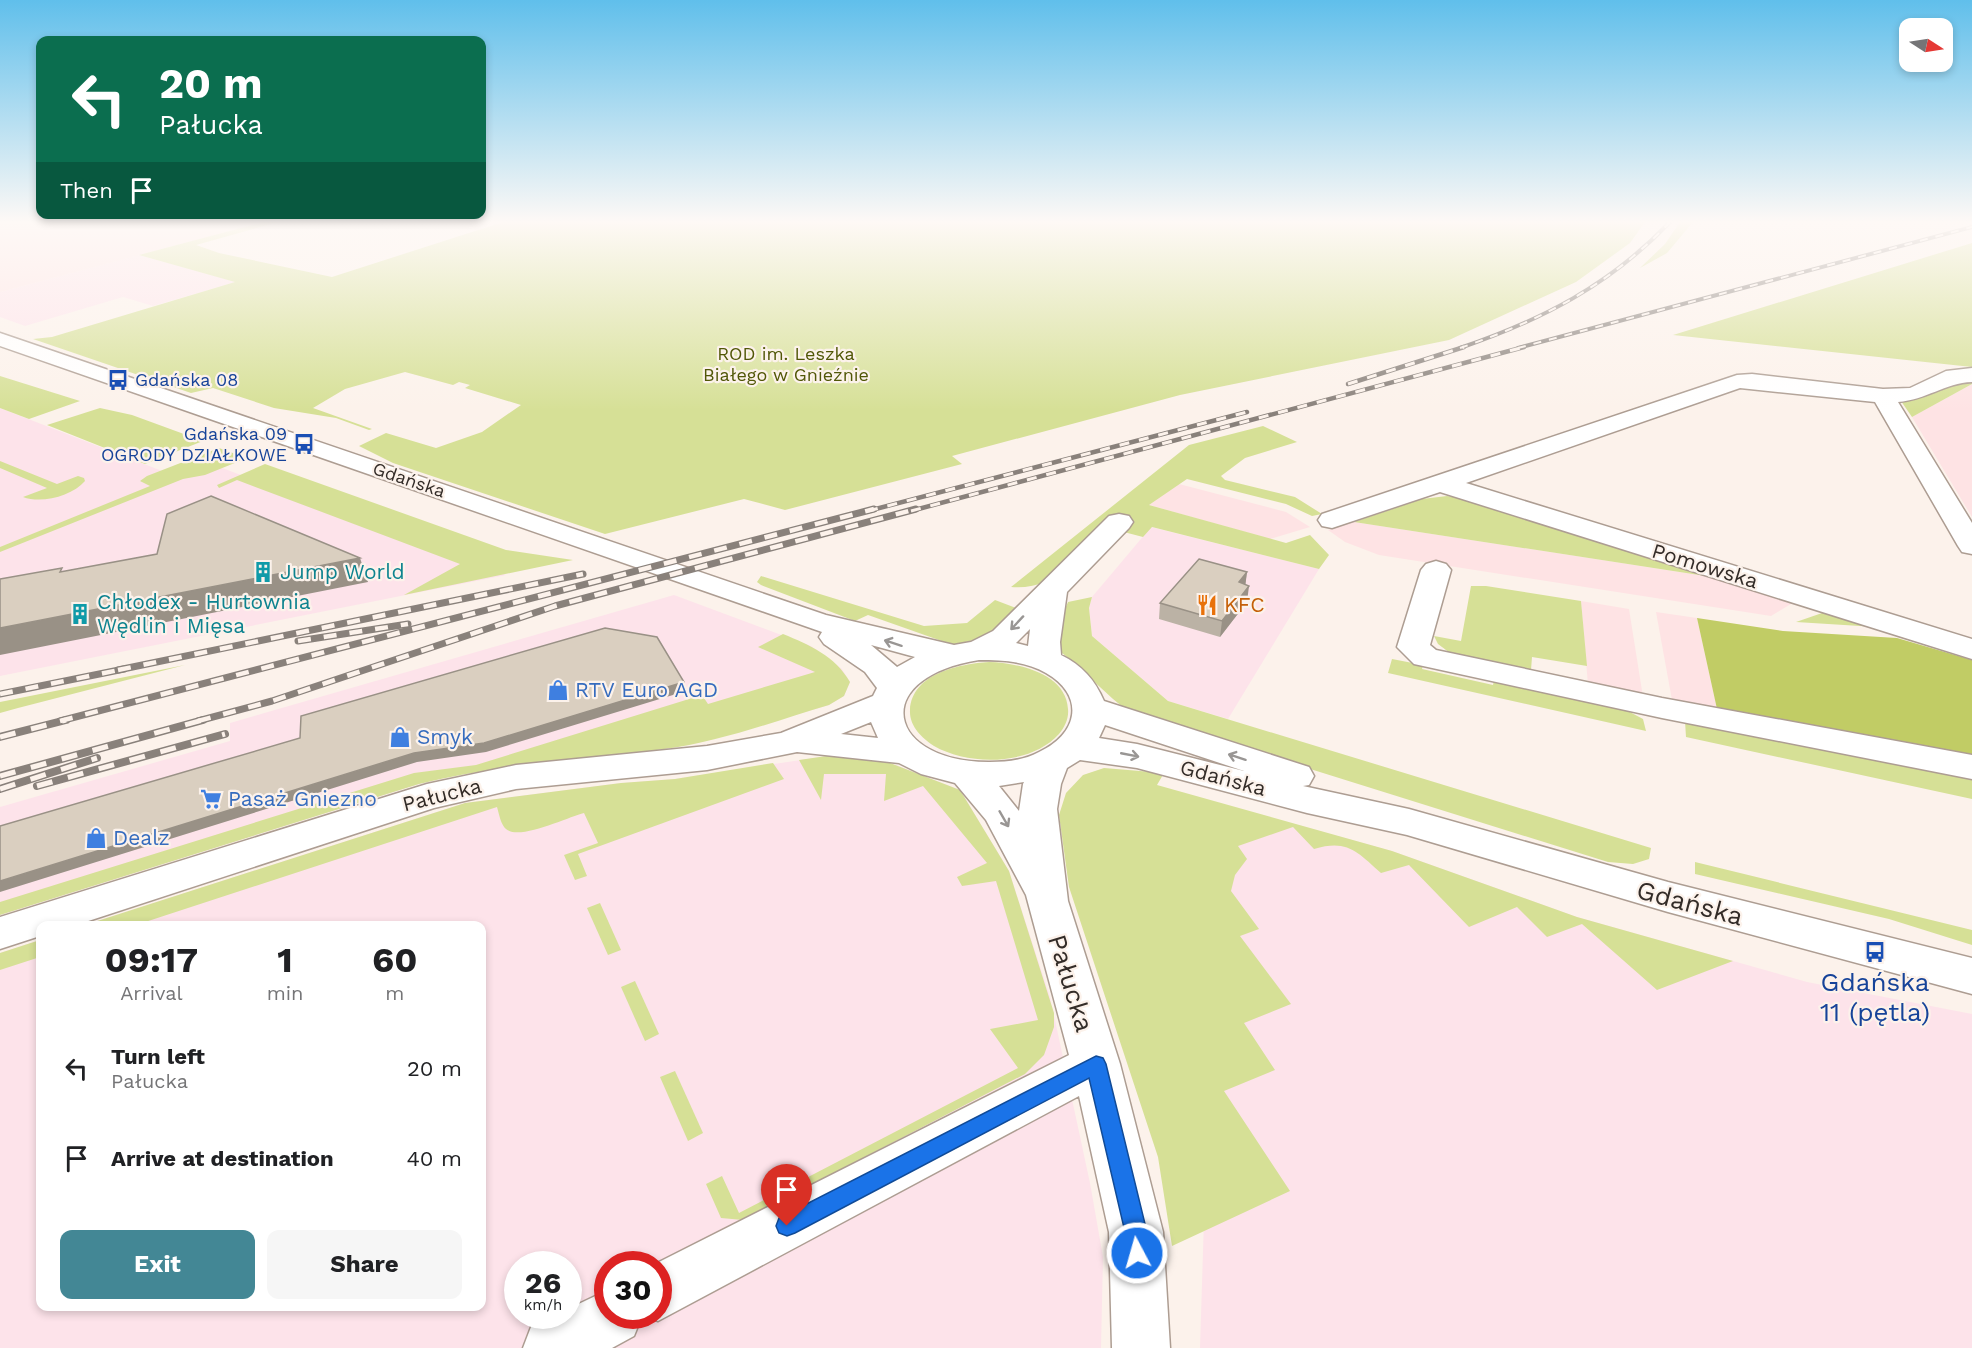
<!DOCTYPE html>
<meta charset="utf-8">
<style>
:root{--surface:#fff;--page:#f6f6f6;--text:#202124;--muted:#757577;--accent:#438795}
body{margin:0;font-family:"Work Sans",sans-serif;background:var(--page);color:var(--text);height:100vh;display:flex;flex-direction:column;font-size:22px;white-space:nowrap}
*{box-sizing:border-box;margin:0}
p{font-size:20px;color:var(--muted)}
.icon{flex:none;width:33px;height:33px;fill:none;stroke:currentColor;stroke-width:2;stroke-linecap:round;stroke-linejoin:round}
.map{position:relative;flex:1;overflow:hidden}
.panel{position:absolute;left:36px;top:921px;width:450px;height:390px;display:flex;flex-direction:column;background:var(--surface);border-radius:12px;box-shadow:0 3px 9px #0003}
.panel>*{flex:none}
.banner{position:absolute;left:36px;top:36px;width:450px;height:183px;border-radius:12px;box-shadow:0 3px 9px #0003;background:#0b6e4f;color:#fff;overflow:hidden}
.needle{width:39px;rotate:102deg}
.tools{position:absolute;left:1899px;top:18px;display:grid;gap:12px}
.tools a{display:grid;place-items:center;width:54px;height:54px;border-radius:12px;background:var(--surface);box-shadow:0 3px 9px #0003;font-size:30px}
.speed{position:absolute;left:504px;top:1251px;display:flex;gap:12px;font-size:30px;font-weight:700;text-align:center}
.speed>*{display:grid;place-content:center;width:78px;height:78px;border-radius:50%;background:var(--surface);box-shadow:0 3px 9px #0003;line-height:1}
.speed small{font-size:15px;font-weight:400}
.speed .limit{border:9px solid #d22;background:#fff;color:#111}
.pin{position:absolute;display:grid;place-items:center;width:51px;height:51px;color:#fff;margin:-62px -26px;border-radius:50% 50% 50% 0;rotate:-45deg;box-shadow:0 0 6px #0007}
.pin .icon{rotate:45deg}
.me{position:absolute;width:66px;margin:-33px;rotate:354deg;stroke-linejoin:round;filter:drop-shadow(0 0 4px #0008)}
.turn{display:flex;align-items:center;gap:21px;height:126px;padding:0 24px;font-size:27px}
.turn .icon{width:78px;height:78px;stroke-width:2.5}
.turn b{display:block;font-size:42px;line-height:51px}
.then{display:flex;align-items:center;height:57px;padding:0 24px;background:#0003;gap:12px;font-size:22px}
.eta{display:flex;justify-content:space-evenly;align-items:center;height:102px;text-align:center}
.eta b{font-size:36px;font-weight:700;line-height:42px}
.button{display:flex;gap:12px;margin-top:auto;padding:12px 24px}
.button a{flex:1;height:69px;border-radius:12px;background:var(--accent);color:#fff;font-size:24px;font-weight:700;line-height:69px;text-align:center}
.button a+a{background:var(--page);color:var(--text)}
ul{padding:0;list-style:none}
li{display:flex;align-items:center;gap:18px;height:90px;padding:0 24px}
li div{flex:1}
li b{display:block;font-size:22px}
li em{font-style:normal}
.map>svg:first-child{display:block}
.commercial{fill:#fde3ea;fill-rule:evenodd}
.industrial{fill:#fee3e4}
.green{fill:#d6e096}
.forest{fill:#c1cc65}
.lines{fill:none;stroke-linecap:round;stroke-linejoin:round}
.minor-casing{stroke:#ad9d92;stroke-width:3}
.minor{fill:#fff;fill-rule:evenodd}
.rail-far3-casing{stroke:#89817b;stroke-width:4}
.rail-far2-casing{stroke:#89817b;stroke-width:4.5}
.rail-far1-casing{stroke:#89817b;stroke-width:7}
.rail-casing{stroke:#89817b;stroke-width:8}
.rail-far3{stroke:#fcf2eb;stroke-width:2;stroke-dasharray:8;stroke-linecap:butt}
.rail-far2{stroke:#fcf2eb;stroke-width:3;stroke-dasharray:10;stroke-linecap:butt}
.rail-far1{stroke:#fcf2eb;stroke-width:4.5;stroke-dasharray:13;stroke-linecap:butt}
.rail{stroke:#fcf2eb;stroke-width:5;stroke-dasharray:16;stroke-linecap:butt}
.wall{fill:#bbb2a5}
.shaded-wall{fill:#999186}
.building{fill:#dacfc0;stroke:#999186;stroke-width:1.5}
.oneway{stroke:#999694}
.route{fill:#1a73e8;stroke:#114b97;stroke-width:1.5}
.labels{text-anchor:middle;stroke-width:4.5;stroke-linejoin:round;paint-order:stroke}
.far-park-label{font-size:18px;fill:#515707;stroke:#fcf2eb}
.far-transit-label{font-size:18px;fill:#164399;stroke:#fcf2eb;text-anchor:start}
.far-street-label{font-size:18px;fill:#332c28;stroke:#fcf2eb}
.street-label{font-size:21px;fill:#332c28;stroke:#fcf2eb}
.culture-label{font-size:21px;fill:#0d838f;stroke:#fcf2eb;text-anchor:start}
.food-label{font-size:21px;fill:#c56008;stroke:#fcf2eb;text-anchor:start}
.shop-label{font-size:21px;fill:#366cbe;stroke:#fcf2eb;text-anchor:start}
.near-street-label{font-size:26px;fill:#332c28;stroke:#fcf2eb}
.near-transit-label{font-size:26px;fill:#164399;stroke:#fcf2eb}
</style>
<div class="map">
<svg width="1972" height="1348" viewBox="0 0 1972 1348">
<rect width="100%" height="100%" fill="#fcf2eb"/>
<!-- commercial -->
<g class="commercial">
<polygon points="139,255 236,282 153,306 123,297 25,326 0,317 0,292"/>
<polygon points="0,408 175,476 209,463 506,575 0,676"/>
<polygon points="1151,527 1319,569 1228,719 1168,701 1092,636 1089,608 1092,597"/>
<polygon points="674,595 811,646 842,669 850,682 844,696 829,705 698,743 666,749 488,768 419,784 0,915 0,807 230,741 230,723"/>
<path d="M847,753l49,12 64,25 49,81 41,126 40,186 13,74 -2,91h-1101v-395l40,-13v366h442v-380l-397,-1 380,-122 156,-20 54,-4zM518,1264h50v52h-50zM608,1264h50v52h-50z"/>
<polygon points="1217,803 1392,851 1577,917 1807,982 1972,1014 1972,1348 1200,1348"/>
</g>
<!-- industrial -->
<g class="industrial">
<polygon points="0,222 264,222 0,292"/>
<polygon points="1972,384 1972,517 1912,417"/>
<polygon points="1179,484 1286,512 1310,527 1270,539 1149,505"/>
<polygon points="1354,522 1725,579 1796,601 1771,616 1379,555 1345,542 1328,530"/>
<polygon points="1581,601 1629,609 1643,697 1588,685"/>
<polygon points="1656,612 1697,618 1717,709 1672,700"/>
</g>
<!-- green -->
<g class="green">
<polygon points="264,222 278,222 196,245 219,253 332,277 503,222 1645,222 1630,243 1576,282 1449,340 1180,395 952,456 962,464 785,510 744,499 605,534 393,463 359,446 386,433 436,448 482,432 521,405 465,388 470,385 459,382 453,385 405,372 345,389 313,408 372,429 369,430 336,418 274,408 213,388 191,393 33,339 52,337 235,282 139,255"/>
<polygon points="1680,222 1693,222 1667,253 1640,268 1665,244"/>
<polygon points="1972,243 1972,367 1673,335"/>
<polygon points="0,376 80,401 29,419 0,408"/>
<polygon points="1972,377 1972,384 1912,417 1901,401 1924,397 1962,379"/>
<polygon points="100,408 132,415 203,441 145,464 47,425"/>
<path d="M1263,426l34,16 -52,16 -24,18 4,4 70,17 27,17 -10,2 -26,-12 -99,-25 -38,26 137,38 24,-8 19,20 -10,14 -167,-42 -9,10 -23,-6c-33,24 -65,60 -109,56l178,-142z"/>
<polygon points="219,448 247,458 205,475 183,479 0,552 0,547 150,486 140,481 147,476"/>
<path d="M0,461l57,23 21,-8 6,2 1,3c-13,15 -43,23 -62,16l24,-9 -47,-20z"/>
<polygon points="265,464 506,550 573,560 404,595 460,564 237,480 219,488 217,485"/>
<polygon points="1447,496 1465,499 1725,579 1354,522 1422,499"/>
<polygon points="761,576 924,626 967,623 995,600 1016,608 994,632 978,639 953,645 868,615 855,621 761,585 757,582"/>
<polygon points="1471,586 1486,586 1581,601 1587,666 1532,657 1531,670 1450,653 1438,644 1434,636 1461,641"/>
<path d="M1092,597l-3,11 3,28 76,65 483,147 -2,11 -16,5 -25,-2 -477,-149c-26,-18 -44,-41 -69,-60l-5,-26 11,-25z"/>
<polygon points="1825,612 1876,627 1796,622"/>
<path d="M783,634c27,11 52,22 67,48l-6,14 -15,9c-54,16 -109,37 -165,44 -82,12 -164,15 -245,35l-419,131v-13l414,-129 62,-8 226,-70 6,9 107,-32 -57,-25z"/>
<polygon points="1392,659 1423,665 1422,669 1493,685 1494,680 1626,710 1643,719 1646,731 1388,673"/>
<path d="M989,662c29,1 77,11 79,47 1,9 -3,18 -9,25 -29,32 -90,32 -125,12 -12,-8 -25,-20 -24,-36 2,-37 50,-46 79,-48z"/>
<polygon points="185,665 18,708 0,713 0,702"/>
<polygon points="1685,721 1972,778 1972,799 1686,737"/>
<polygon points="847,753 872,756 960,790 1009,871 1054,1013 1054,1027 1044,1055 1025,1074 743,1220 721,1218 706,1184 722,1176 739,1213 1018,1068 990,1029 1038,1020 996,881 962,886 957,877 987,863 923,786 884,801 886,774 824,774 821,800 799,760"/>
<path d="M773,763l11,16 -206,75 9,22 -12,4 -11,-25 34,-12 -14,-30c-16,4 -65,28 -78,16 -5,-4 -7,-15 -9,-22l-361,118h-51l380,-122 156,-20 54,-4z"/>
<path d="M1104,768l60,5 -7,12 235,66 185,66 156,44 -76,29 -75,-66 -35,13 -30,-30 -48,20 -60,-62 -28,8c-24,-21 -33,-34 -67,-24l-21,-22 -55,19 9,13 -12,16 -4,16 28,38 -19,7 51,68 -47,19 31,47 -51,21 66,100 -118,55 -14,-89 -89,-270 -10,-72 7,-22 17,-18z"/>
<polygon points="1695,862 1972,930 1972,945 1889,919 1695,874"/>
<polygon points="600,903 621,950 608,955 587,908"/>
<polygon points="40,940 40,957 0,970 0,953"/>
<polygon points="635,981 659,1034 645,1041 621,987"/>
<polygon points="675,1071 703,1133 688,1141 660,1077"/>
</g>
<!-- forest -->
<polygon class="forest" points="1697,618 1783,631 1897,638 1972,660 1972,757 1717,709"/>
<g class="lines">
<defs>
<g id="minor">
<path d="M0,333l826,282 128,30 17,-3 22,-11 116,-115 10,-2 10,2 4,6 -4,6 -62,64 -7,50 1,13c21,10 34,25 43,46l205,66 5,9 -5,9 -6,1 106,23 259,73 304,76v36l-304,-82 -261,-77 -100,-22 -170,-45 -57,-8 -13,8 -6,16 -4,25 11,92 52,163 43,168 7,116h-58l-3,-116 -30,-136 -421,225 -14,-5h14v-52h-3l414,-209 -43,-160 -40,-75 -31,-37 -34,-9 -22,-11 -102,-11 -90,18 -191,19 -82,19 -361,118h-33v10l-40,13v-32l427,-133 89,-19 191,-19 74,-13 92,-37 4,-8 -12,-16 -41,-28 -5,-7 3,-5 -822,-286zM1030,629l-2,17 -12,-3zM871,645l44,12 -18,10zM979,660c23,0 47,1 67,13 40,23 32,61 -7,79 -15,8 -31,10 -49,10 -103,1 -123,-84 -11,-102zM871,722l7,16 -37,-4zM1105,725l139,46 -107,-27 -38,-6zM1024,782l-1,2 -4,27 -20,-25z"/>
<path d="M1972,368v14c-27,1 -46,18 -74,20l74,121v31l-10,-2 -4,-6 -83,-144 -135,-14 -274,95 506,156v20l-532,-167 -108,36 -10,-2 -4,-6 4,-6 415,-139 15,-1 131,15 27,-1 36,-17z"/>
<polygon points="1436,561 1446,564 1451,570 1430,645 1436,650 1662,698 1972,755 1972,779 1662,718 1414,664 1397,647 1421,570 1426,564"/>
<polygon points="608,1290 608,1316 642,1316 634,1336 612,1348 523,1348 531,1327 555,1316 568,1316 568,1309"/>
</g>
</defs>
<!-- minor casing -->
<use href="#minor" class="minor-casing"/>
<!-- minor -->
<use href="#minor" class="minor"/>
<defs>
<g id="rail-far3">
<path d="M1460,348c82,-28 150,-63 210,-126"/>
<polyline points="1518,348 1972,227"/>
</g>
<g id="rail-far2">
<polyline points="1348,384 1464,347"/>
<polyline points="868,511 1247,412"/>
<polyline points="911,511 1524,347"/>
</g>
<g id="rail-far1">
<polyline points="298,641 408,624"/>
<polyline points="118,670 583,574"/>
<polyline points="0,694 124,669"/>
<polyline points="60,721 874,509"/>
<polyline points="198,721 272,701 555,606 916,509"/>
</g>
<g id="rail">
<polyline points="0,737 66,720"/>
<polyline points="0,776 203,720"/>
<polyline points="37,786 225,734"/>
<polyline points="0,789 97,758"/>
</g>
</defs>
<!-- rail-far3 casing -->
<use href="#rail-far3" class="rail-far3-casing"/>
<!-- rail-far2 casing -->
<use href="#rail-far2" class="rail-far2-casing"/>
<!-- rail-far1 casing -->
<use href="#rail-far1" class="rail-far1-casing"/>
<!-- rail casing -->
<use href="#rail" class="rail-casing"/>
<!-- rail-far3 -->
<use href="#rail-far3" class="rail-far3"/>
<!-- rail-far2 -->
<use href="#rail-far2" class="rail-far2"/>
<!-- rail-far1 -->
<use href="#rail-far1" class="rail-far1"/>
<!-- rail -->
<use href="#rail" class="rail"/>
</g>
<!-- wall -->
<polygon class="wall" points="1247,572 1245,585 1247,602 1220,637 1159,619 1160,603"/>
<!-- shaded-wall -->
<g class="shaded-wall">
<polygon points="360,558 368,582 0,655 0,628"/>
<polygon points="1247,572 1245,588 1239,582"/>
<polygon points="1249,586 1247,602 1220,637 1222,621"/>
<polygon points="684,682 686,691 486,752 417,762 0,892 0,881 414,753"/>
</g>
<!-- building -->
<g class="building">
<polygon points="211,496 360,558 0,628 0,579 62,568 60,572 157,554 167,514"/>
<polygon points="1199,559 1247,572 1239,582 1249,586 1222,621 1160,603"/>
<polygon points="605,628 657,637 684,682 484,743 414,753 0,881 0,826 300,738 301,716"/>
</g>
<!-- one-way arrows -->
<defs><path id="oneway-shaft" d="M-6 0H5M1.5-3L5.5 0L1.5 3" fill="none" stroke-width="1.6" stroke-linecap="round" stroke-linejoin="round" transform="scale(1.5)"/></defs>
<g class="oneway">
<use href="#oneway-shaft" transform="translate(1017 623) rotate(133)"/>
<use href="#oneway-shaft" transform="translate(893 643) rotate(-162)"/>
<use href="#oneway-shaft" transform="translate(1130 755) rotate(11)"/>
<use href="#oneway-shaft" transform="translate(1237 757) rotate(-162)"/>
<use href="#oneway-shaft" transform="translate(1004 819) rotate(60)"/>
</g>
<!-- sky -->
<linearGradient id="sky" x2="0" y2="1"><stop stop-color="#60bfeb"/><stop offset="0.54" stop-color="#fef9f6"/><stop offset="1" stop-color="#fef9f6" stop-opacity="0"/></linearGradient>
<rect width="1972" height="411" fill="url(#sky)"/>
<!-- route -->
<polygon class="route" points="1096,1056 1103,1058 1106,1064 1147,1232 1148,1253 1145,1261 1137,1264 1129,1261 1126,1253 1125,1232 1089,1078 795,1233 787,1236 779,1233 776,1226 779,1218"/>
<!-- icons -->
<defs>
<symbol id="bus-bare" viewBox="-9 -9 18 18"><path d="M-5-6H5V4H4V6H2V4H-2V6H-4V4H-5ZM-3.5-4V0h7V-4ZM-3.5 1.2v1.5H-2V1.2ZM2 1.2v1.5H3.5V1.2Z" fill="#1a4fb4" stroke="#fcf2eb" stroke-width="2.5" paint-order="stroke"/></symbol>
<symbol id="building-bare" viewBox="-9 -9 18 18"><path d="M-4-6H4V6H1V3H-1V6H-4ZM-2.5-4.3h1.7v1.8h-1.7ZM.8-4.3h1.7v1.8H.8ZM-2.5-1h1.7V.8h-1.7ZM.8-1h1.7V.8H.8Z" fill="#0f9aa8" stroke="#fcf2eb" stroke-width="2.5" paint-order="stroke"/></symbol>
<symbol id="restaurant-bare" viewBox="-9 -9 18 18"><path d="M-5-6h1v4h1v-4h1v4h1v-4h1v5L-1.5 .5V6h-2V.5L-5-1ZM5-6V6H3V1.5H1.5Q1.5-4 5-6Z" fill="#e8710a" stroke="#fcf2eb" stroke-width="2.5" paint-order="stroke"/></symbol>
<symbol id="shop-bare" viewBox="-9 -9 18 18"><path d="M-5-2.5h2.3a2.7 3.5 0 0 1 5.4 0H5L5.5 6h-11ZM-1.5-2.5h3a1.5 2.3 0 0 0-3 0Z" fill="#3f7fe0" stroke="#fcf2eb" stroke-width="2.5" paint-order="stroke"/></symbol>
<symbol id="supermarket-bare" viewBox="-9 -9 18 18"><path d="M-6-5.5h2.5l.6 2H6L4.5 2H-2.5L-4.4-4H-6ZM-1.5 3.2a1.3 1.3 0 1 0 .1 0ZM3 3.2a1.3 1.3 0 1 0 .1 0Z" fill="#3f7fe0" stroke="#fcf2eb" stroke-width="2.5" paint-order="stroke"/></symbol>
</defs>
<g fill-rule="evenodd">
<use href="#bus-bare" x="103" y="365" width="30" height="30"/>
<use href="#bus-bare" x="289" y="429" width="30" height="30"/>
<use href="#building-bare" x="248" y="557" width="30" height="30"/>
<use href="#restaurant-bare" x="1192" y="590" width="30" height="30"/>
<use href="#building-bare" x="65" y="599" width="30" height="30"/>
<use href="#shop-bare" x="543" y="675" width="30" height="30"/>
<use href="#shop-bare" x="385" y="722" width="30" height="30"/>
<use href="#supermarket-bare" x="196" y="784" width="30" height="30"/>
<use href="#shop-bare" x="81" y="823" width="30" height="30"/>
<use href="#bus-bare" x="1860" y="937" width="30" height="30"/>
</g>
<g class="labels">
<!-- far-park labels -->
<g class="far-park-label">
<text x="786" y="360">ROD im. Leszka<tspan x="786" dy="21">Białego w Gnieźnie</tspan></text>
</g>
<!-- far-transit labels -->
<g class="far-transit-label">
<text x="135" y="386">Gdańska 08</text>
<text x="287" y="440" text-anchor="end">Gdańska 09<tspan x="287" dy="21">OGRODY DZIAŁKOWE</tspan></text>
</g>
<!-- far-street labels -->
<g class="far-street-label">
<text transform="translate(409 480) rotate(19)" y="6">Gdańska</text>
</g>
<!-- street labels -->
<g class="street-label">
<text transform="translate(1705 566) rotate(17)" y="7">Pomowska</text>
<text transform="translate(1223 778) rotate(15)" y="7">Gdańska</text>
<text transform="translate(442 795) rotate(-14)" y="7">Pałucka</text>
</g>
<!-- culture labels -->
<g class="culture-label">
<text x="280" y="579">Jump World</text>
<text x="97" y="609">Chłodex - Hurtownia<tspan x="97" dy="24">Wędlin i Mięsa</tspan></text>
</g>
<!-- food labels -->
<g class="food-label">
<text x="1224" y="612">KFC</text>
</g>
<!-- shop labels -->
<g class="shop-label">
<text x="575" y="697">RTV Euro AGD</text>
<text x="417" y="744">Smyk</text>
<text x="228" y="806">Pasaż Gniezno</text>
<text x="113" y="845">Dealz</text>
</g>
<!-- near-street labels -->
<g class="near-street-label">
<text transform="translate(1690 903) rotate(15)" y="9">Gdańska</text>
<text transform="translate(1071 983) rotate(73)" y="9">Pałucka</text>
</g>
<!-- near-transit labels -->
<g class="near-transit-label">
<text x="1875" y="991">Gdańska<tspan x="1875" dy="30">11 (pętla)</tspan></text>
</g>
</g>
</svg>
<div class="tools">
<a><svg class="needle" viewBox="-14 -14 28 28"><path d="M0-13l5 13h-10z" fill="#e53935"/><path d="M0 13l5-13h-10z" fill="#757577"/></svg></a>
</div>
<div class="speed"><div>26<small>km/h</small></div><div class="limit">30</div></div>
<div class="pin" style="left:787px;top:1226px;background:#d93025"><svg class="icon" aria-label="arrive" viewBox="0 0 24 24"><path d="M6 21V4h12l-3 4 3 4H6"/></svg></div>
<svg class="me" style="left:1137px;top:1253px" viewBox="-20 -20 40 40"><circle r="17" fill="#1a73e8" stroke="#fff" stroke-width="3"/><path d="M0-11L8 9 0 5-8 9z" fill="#fff"/></svg>
<div class="banner">
<div class="turn"><svg class="icon" aria-label="left" viewBox="0 0 24 24"><path d="M17 20v-9H6M10 6l-5 5 5 5"/></svg><div><b>20 m</b>Pałucka</div></div>
<div class="then">Then<svg class="icon" aria-label="arrive" viewBox="0 0 24 24"><path d="M6 21V4h12l-3 4 3 4H6"/></svg></div>
</div>
<section class="panel">
<div class="eta">
<div><b>09:17</b><p>Arrival</p></div>
<div><b>1</b><p>min</p></div>
<div><b>60</b><p>m</p></div>
</div>
<ul>
<li><svg class="icon" aria-label="left" viewBox="0 0 24 24"><path d="M17 20v-9H6M10 6l-5 5 5 5"/></svg><div><b>Turn left</b><p>Pałucka</p></div><em>20 m</em></li>
<li><svg class="icon" aria-label="arrive" viewBox="0 0 24 24"><path d="M6 21V4h12l-3 4 3 4H6"/></svg><div><b>Arrive at destination</b></div><em>40 m</em></li>
</ul>
<div class="button"><a>Exit</a><a>Share</a></div>
</section>
</div>
